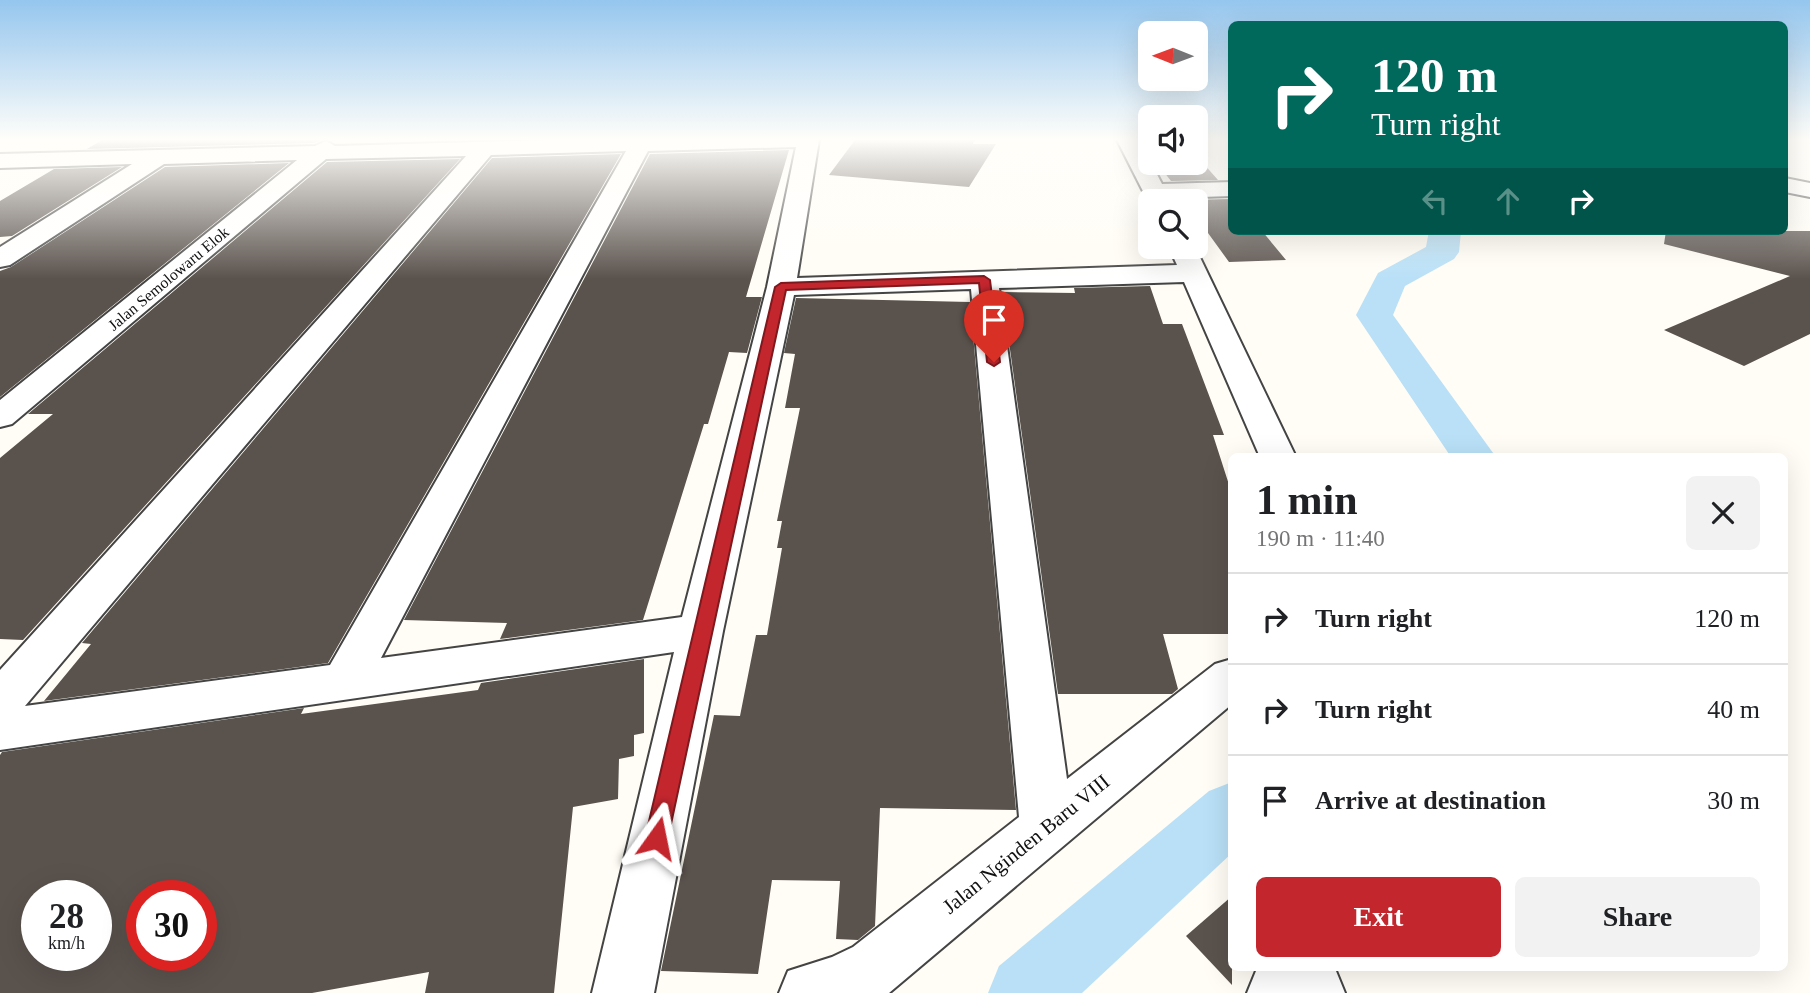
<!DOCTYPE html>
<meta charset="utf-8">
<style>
:root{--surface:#fff;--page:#f2f2f2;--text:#202124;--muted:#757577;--line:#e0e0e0;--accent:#c4262e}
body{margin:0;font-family:Georgia,serif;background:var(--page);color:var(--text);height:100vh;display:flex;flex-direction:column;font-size:26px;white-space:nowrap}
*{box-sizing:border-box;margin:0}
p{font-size:23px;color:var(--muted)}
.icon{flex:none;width:38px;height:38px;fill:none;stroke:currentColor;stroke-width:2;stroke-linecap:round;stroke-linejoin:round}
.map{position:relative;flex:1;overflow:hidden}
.side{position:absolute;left:1228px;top:453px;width:560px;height:518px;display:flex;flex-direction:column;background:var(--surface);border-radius:10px;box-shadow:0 7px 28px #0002}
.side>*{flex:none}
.banner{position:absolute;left:1228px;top:21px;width:560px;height:214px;border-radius:10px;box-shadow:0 7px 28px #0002;background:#00695c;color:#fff;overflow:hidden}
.needle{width:46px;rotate:271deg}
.fabs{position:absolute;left:1138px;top:21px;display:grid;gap:14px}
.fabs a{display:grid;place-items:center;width:70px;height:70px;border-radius:10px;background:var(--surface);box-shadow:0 7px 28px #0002;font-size:35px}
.speed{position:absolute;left:21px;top:880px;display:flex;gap:14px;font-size:35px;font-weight:700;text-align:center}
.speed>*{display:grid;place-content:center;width:91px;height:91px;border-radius:50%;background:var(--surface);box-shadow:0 7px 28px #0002;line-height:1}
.speed small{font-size:18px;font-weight:400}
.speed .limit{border:10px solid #d22;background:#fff;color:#111}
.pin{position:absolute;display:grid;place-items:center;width:60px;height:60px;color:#fff;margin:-72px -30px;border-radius:50% 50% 50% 0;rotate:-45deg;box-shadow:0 0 7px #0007}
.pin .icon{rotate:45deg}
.me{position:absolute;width:77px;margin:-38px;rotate:12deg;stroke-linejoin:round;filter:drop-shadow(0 0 5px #0008)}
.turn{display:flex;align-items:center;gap:24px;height:147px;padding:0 28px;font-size:32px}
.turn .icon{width:91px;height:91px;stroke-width:2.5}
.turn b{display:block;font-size:49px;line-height:60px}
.lanes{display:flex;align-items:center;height:66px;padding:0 28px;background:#0003;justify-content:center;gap:35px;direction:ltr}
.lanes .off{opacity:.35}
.round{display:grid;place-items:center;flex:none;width:74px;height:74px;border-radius:10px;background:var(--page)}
.headline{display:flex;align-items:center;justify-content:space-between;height:119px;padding:0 28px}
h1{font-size:42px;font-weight:800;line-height:52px}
.primary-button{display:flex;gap:14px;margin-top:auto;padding:14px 28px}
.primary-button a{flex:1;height:80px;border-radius:10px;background:var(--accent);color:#fff;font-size:28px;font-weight:800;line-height:80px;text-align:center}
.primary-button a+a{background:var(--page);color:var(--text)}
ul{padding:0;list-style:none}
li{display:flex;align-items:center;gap:21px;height:91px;padding:0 28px;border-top:2px solid var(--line)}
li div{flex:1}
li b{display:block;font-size:26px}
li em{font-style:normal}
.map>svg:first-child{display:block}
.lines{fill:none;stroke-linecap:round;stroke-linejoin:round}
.canal{fill:#b9e0f7;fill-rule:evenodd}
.building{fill:#5a524d;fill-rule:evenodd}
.minor-casing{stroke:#444;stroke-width:4}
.minor{fill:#fff;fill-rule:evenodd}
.route{fill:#c4262e;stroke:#7f191e;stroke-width:2}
.labels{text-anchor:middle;stroke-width:7;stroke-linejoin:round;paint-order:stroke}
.far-street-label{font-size:16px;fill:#111;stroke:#fff}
.near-street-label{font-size:21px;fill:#111;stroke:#fff}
</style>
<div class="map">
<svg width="1810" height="993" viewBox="0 0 1810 993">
<rect width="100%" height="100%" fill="#fffdf5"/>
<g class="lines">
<!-- canal -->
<g class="canal">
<polygon points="1429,231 1461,231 1459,252 1454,259 1405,286 1393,315 1496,457 1451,457 1356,315 1378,273 1426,247"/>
<polygon points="1232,782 1232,853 1082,993 988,993 999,966 1209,791"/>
</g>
</g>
<!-- building -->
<g class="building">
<polygon points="102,140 322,140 314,143 87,149"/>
<polygon points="855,140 975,140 973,144 996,144 969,187 829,175"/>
<polygon points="789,150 746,297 762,297 747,353 729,352 708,424 704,424 643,620 500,639 507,623 404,620 650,154"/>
<polygon points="621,154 328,663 44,701 91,644 82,643 492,158"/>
<polygon points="1195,154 1218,180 1171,181 1157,163 1195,163"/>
<polygon points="460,159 23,640 0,639 0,458 53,414 28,414 327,162"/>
<polygon points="289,163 0,397 0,271 11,267 165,167"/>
<polygon points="122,167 12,236 0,237 0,201 54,169"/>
<polygon points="1232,199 1232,231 1262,231 1286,260 1229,262 1195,215 1195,201 1184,200"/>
<polygon points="1666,231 1810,231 1810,334 1744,366 1664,330 1790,276 1664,244"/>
<polygon points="1150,286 1163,324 1182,324 1224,435 1213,435 1232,494 1232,634 1163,634 1178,689 1172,694 1058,694 1002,292 1075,293 1074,288"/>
<polygon points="796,298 970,302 1016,810 880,808 875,926 858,940 836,939 840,881 772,880 758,974 661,971 714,715 740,716 756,635 767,635 782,548 777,548 782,521 777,521 800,408 785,408 795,354 784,353"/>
<path d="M644,659v74l-10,2v21l-15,3 -1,40 -45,8 -19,186h-129l4,-21 -117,21h-312v-238l2,-3 302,-44 -3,6 177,-24 3,-7zM37,896h59v60h-59zM142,896h59v60h-59z"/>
<polygon points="1232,896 1232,985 1186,936"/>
</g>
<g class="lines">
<defs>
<g id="minor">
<path d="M549,140h270l-22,138 380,-13 -6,-13 4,-5h20l101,210h-36l-76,-175 -185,6 68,491 148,-115 17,-5v45l-343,289h-110l9,-22 44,-14 21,-10 166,-130 -48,-528 -177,6 -71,336 -69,362h-62l82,-341 -674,98v-80l466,-514 -140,3 -314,265 -12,3v-27l297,-240 -133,4 -154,101 -10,2v-20l132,-83 -132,4v-14l315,-8 11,-5 9,5zM796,147l-29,140 -85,330 -301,41 267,-507zM626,151l-296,514 -305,41 466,-551z"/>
<polygon points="1117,140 1139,140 1162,184 1232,182 1232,196 1170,198 1171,201 1150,201 1150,205"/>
<polygon points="1785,178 1810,183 1810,197 1785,192"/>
<polygon points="1262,968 1327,968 1336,971 1345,993 1247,993 1256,971"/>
</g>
</defs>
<!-- minor casing -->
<use href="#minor" class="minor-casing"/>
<!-- minor -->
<use href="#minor" class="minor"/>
</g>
<!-- sky -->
<linearGradient id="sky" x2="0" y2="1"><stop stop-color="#95c6ee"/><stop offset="0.5" stop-color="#fffefa"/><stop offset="1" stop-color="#fffefa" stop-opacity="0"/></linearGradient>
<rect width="1810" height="279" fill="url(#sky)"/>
<!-- route -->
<polygon class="route" points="984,276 990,280 1000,362 994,366 987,362 979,283 786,290 668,838 665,845 657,848 649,845 645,838 775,287 781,283"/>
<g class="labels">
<!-- far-street labels -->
<g class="far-street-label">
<text transform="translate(168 278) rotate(-40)" y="6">Jalan Semolowaru Elok</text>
</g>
<!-- near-street labels -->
<g class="near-street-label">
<text transform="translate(1026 844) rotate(-39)" y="7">Jalan Nginden Baru VIII</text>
</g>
</g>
</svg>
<div class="fabs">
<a><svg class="needle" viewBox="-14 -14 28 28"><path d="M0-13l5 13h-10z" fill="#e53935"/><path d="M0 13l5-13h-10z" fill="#757577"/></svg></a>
<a><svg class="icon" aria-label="sound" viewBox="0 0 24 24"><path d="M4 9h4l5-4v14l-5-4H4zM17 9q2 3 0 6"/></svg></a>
<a><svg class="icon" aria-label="search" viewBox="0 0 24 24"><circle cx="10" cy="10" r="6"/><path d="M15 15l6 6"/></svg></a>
</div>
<div class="speed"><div>28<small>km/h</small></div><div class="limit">30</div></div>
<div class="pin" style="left:994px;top:362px;background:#d93025"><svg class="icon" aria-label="arrive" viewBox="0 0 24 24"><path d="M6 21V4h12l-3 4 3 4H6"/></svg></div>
<svg class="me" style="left:657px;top:838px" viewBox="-20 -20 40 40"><path d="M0-17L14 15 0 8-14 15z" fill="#c4262e" stroke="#fff" stroke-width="4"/></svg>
<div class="banner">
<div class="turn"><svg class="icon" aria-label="right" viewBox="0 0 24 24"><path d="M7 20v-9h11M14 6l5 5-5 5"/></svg><div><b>120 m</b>Turn right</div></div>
<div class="lanes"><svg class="icon off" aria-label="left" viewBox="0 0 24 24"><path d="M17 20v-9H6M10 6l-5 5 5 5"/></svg><svg class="icon off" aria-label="ahead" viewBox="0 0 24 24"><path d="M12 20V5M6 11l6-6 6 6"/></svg><svg class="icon" aria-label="right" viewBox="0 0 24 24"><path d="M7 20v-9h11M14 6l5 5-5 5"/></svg></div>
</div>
<section class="side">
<div class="headline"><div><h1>1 min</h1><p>190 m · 11:40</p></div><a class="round"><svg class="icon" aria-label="close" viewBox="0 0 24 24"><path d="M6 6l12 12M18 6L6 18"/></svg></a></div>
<ul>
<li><svg class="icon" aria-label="right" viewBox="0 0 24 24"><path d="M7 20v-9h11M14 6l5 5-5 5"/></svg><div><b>Turn right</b></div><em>120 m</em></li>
<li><svg class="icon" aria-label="right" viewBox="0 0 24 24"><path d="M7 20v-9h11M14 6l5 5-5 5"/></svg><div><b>Turn right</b></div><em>40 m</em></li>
<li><svg class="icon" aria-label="arrive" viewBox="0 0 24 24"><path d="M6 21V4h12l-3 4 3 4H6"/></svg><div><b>Arrive at destination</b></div><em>30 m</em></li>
</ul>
<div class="primary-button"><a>Exit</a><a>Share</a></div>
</section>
</div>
